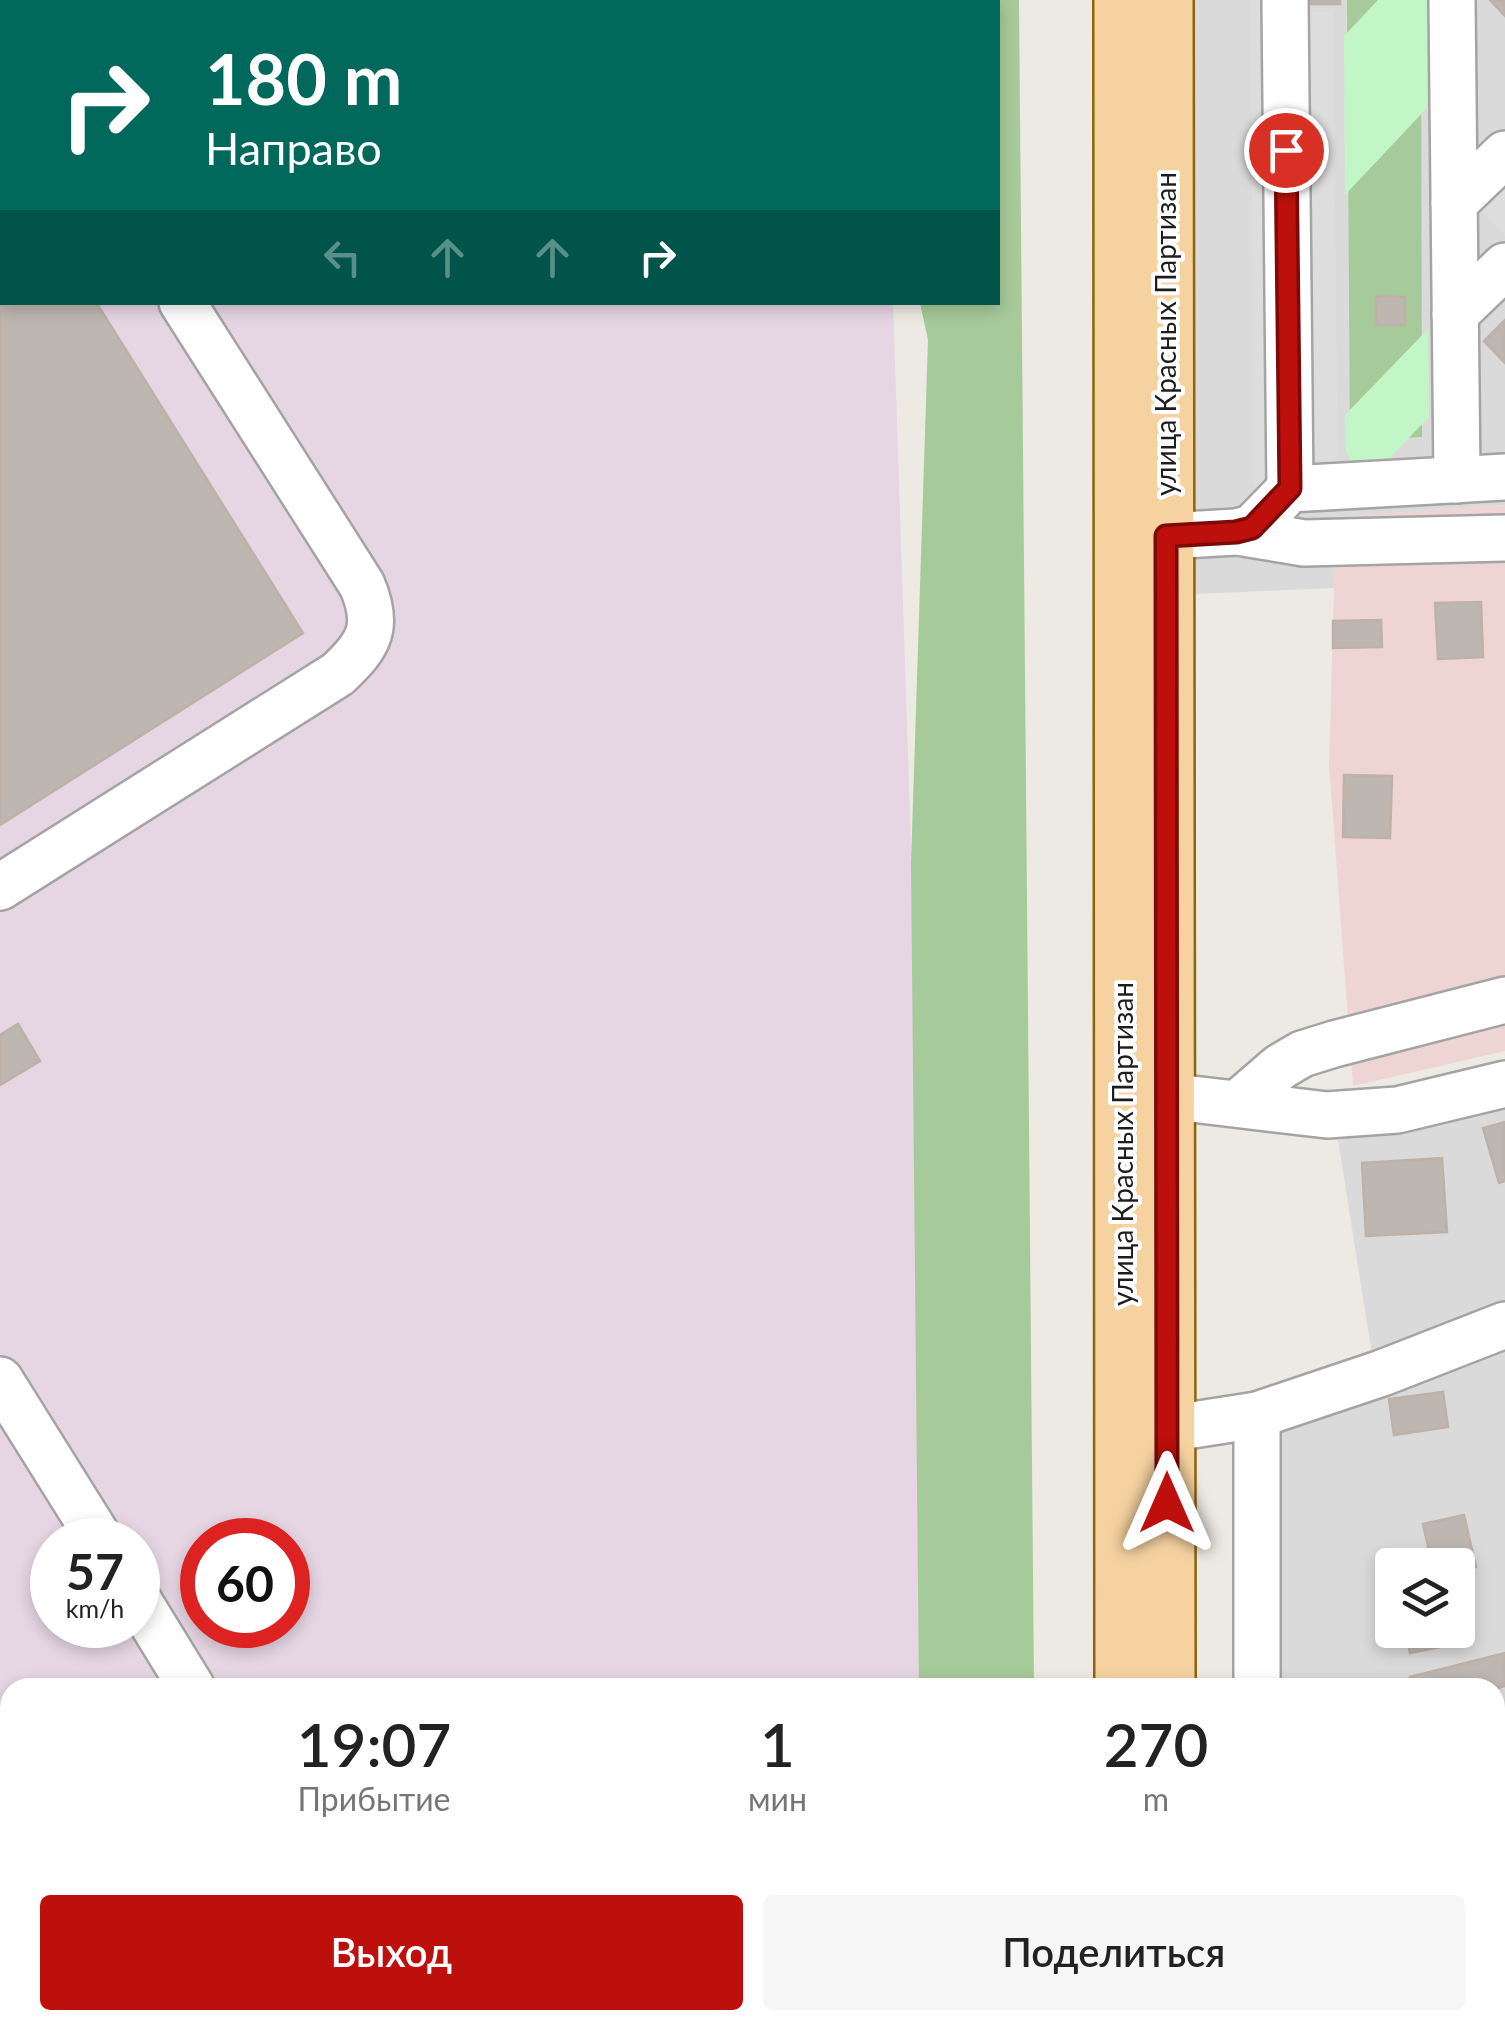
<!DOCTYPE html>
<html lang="ru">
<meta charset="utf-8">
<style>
:root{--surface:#fff;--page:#f6f6f6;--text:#222;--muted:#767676;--accent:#bd100c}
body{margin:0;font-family:Lato,sans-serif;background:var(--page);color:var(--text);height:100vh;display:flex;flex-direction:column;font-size:38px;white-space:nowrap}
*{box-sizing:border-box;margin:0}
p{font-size:32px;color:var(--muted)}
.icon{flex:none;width:55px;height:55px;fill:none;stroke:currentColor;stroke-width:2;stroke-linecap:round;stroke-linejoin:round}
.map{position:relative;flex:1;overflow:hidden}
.side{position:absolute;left:0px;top:1678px;width:1505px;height:352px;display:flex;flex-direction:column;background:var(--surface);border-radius:30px 30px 0 0;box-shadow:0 5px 15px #0003}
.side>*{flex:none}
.hud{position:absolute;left:0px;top:0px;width:1000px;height:305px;box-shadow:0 5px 15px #0003;background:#00695c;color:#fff;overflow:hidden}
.fabs{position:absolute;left:1375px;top:1548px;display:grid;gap:20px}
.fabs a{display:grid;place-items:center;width:100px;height:100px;border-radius:10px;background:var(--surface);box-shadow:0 5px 15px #0003;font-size:50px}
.speed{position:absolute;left:30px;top:1518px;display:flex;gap:20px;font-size:50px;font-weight:700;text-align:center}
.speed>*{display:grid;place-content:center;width:130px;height:130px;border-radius:50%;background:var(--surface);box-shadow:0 5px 15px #0003;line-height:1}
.speed small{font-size:25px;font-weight:400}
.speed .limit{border:15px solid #d22;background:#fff;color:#111}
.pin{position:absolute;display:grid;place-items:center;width:85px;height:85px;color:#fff;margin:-42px;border:5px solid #fff;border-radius:50%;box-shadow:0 2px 10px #0007}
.me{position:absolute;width:110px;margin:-55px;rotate:0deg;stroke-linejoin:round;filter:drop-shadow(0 0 8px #0008)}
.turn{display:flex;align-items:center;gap:35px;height:210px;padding:0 40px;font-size:45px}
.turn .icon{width:130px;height:130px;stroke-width:2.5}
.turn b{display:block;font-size:70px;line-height:85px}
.lanes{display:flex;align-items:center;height:95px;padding:0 40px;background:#0003;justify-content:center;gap:50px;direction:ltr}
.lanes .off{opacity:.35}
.eta{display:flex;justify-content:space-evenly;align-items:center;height:170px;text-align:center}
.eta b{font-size:60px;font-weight:600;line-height:70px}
.cta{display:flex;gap:20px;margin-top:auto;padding:20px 40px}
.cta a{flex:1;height:115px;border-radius:10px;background:var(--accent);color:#fff;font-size:40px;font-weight:600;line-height:115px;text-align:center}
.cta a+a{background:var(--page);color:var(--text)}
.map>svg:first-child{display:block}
.residential{fill:#dbdada;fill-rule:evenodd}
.commercial{fill:#eed5d3}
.industrial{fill:#e6d5e3;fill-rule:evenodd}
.forest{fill:#a7ca9a}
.park{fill:#c2f6c7}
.parking{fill:#ddd}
.building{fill:#beb6b0;stroke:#beb1a7;stroke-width:2.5}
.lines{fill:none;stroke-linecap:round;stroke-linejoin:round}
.minor-casing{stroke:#a4a4a4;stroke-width:50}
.major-casing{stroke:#8d6409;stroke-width:60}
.minor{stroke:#fff;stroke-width:45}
.major{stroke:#f6d2a0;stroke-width:55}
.route-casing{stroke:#7b0a08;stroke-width:25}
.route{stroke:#bd100c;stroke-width:18}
.labels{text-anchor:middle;stroke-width:8;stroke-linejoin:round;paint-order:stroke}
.street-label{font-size:28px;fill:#1d1d1d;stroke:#fff}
</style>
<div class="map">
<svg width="1505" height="2029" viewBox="0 0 1505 2029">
<rect width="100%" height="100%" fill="#edeae3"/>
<!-- residential -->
<g class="residential">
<polygon points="1191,0 1505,0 1505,505 1333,517 1334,588 1195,594"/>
<path d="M1505,1104v925h-234v-9h224v-332l-222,-1 1,-257 104,-37 -40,-253zM1392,1565h66v65h-66z"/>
</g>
<!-- commercial -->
<polygon class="commercial" points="1505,505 1505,1051 1353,1086 1329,764 1334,588 1333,517"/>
<!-- industrial -->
<path class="industrial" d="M0,0h883v2h-881v300l891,1 46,1384 -929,1v332h940l1,9h-951zM52,1540h86v85h-86zM202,1540h86v85h-86z"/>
<!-- forest -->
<g class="forest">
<polygon points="879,0 1019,0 1034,1687 919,1687 911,863 928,340 920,303 998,302 998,2 879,2"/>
<polygon points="1347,0 1421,0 1422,437 1350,441"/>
<rect x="922" y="2020" width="103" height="9"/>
</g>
<!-- park -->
<g class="park">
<polygon points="1378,0 1427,0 1427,108 1345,195 1344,36"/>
<polygon points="1428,329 1429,417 1380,468 1354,467 1346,452 1345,415"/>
</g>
<!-- parking -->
<g class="parking">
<polygon points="1250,0 1298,0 1299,12 1333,12 1338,483 1254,483"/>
<polygon points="1505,169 1505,236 1471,201"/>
</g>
<!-- building -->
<g class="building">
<rect x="1302" y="0" width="38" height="4"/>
<polygon points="1490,0 1505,0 1505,16"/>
<polygon points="0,151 2,155 2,302 96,302 303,633 0,825"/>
<polygon points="1376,296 1405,297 1405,325 1376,325"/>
<polygon points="1505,320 1505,363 1484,341"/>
<polygon points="1481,602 1483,657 1438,659 1435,603"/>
<polygon points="1381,620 1382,647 1333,648 1333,621"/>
<polygon points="1344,775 1392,776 1390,838 1343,837"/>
<polygon points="18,1024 40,1061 0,1085 0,1035"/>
<polygon points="1505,1122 1505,1181 1499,1183 1483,1128"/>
<polygon points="1442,1158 1447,1232 1366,1236 1362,1163"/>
<polygon points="1443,1392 1448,1427 1394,1435 1389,1399"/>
<polygon points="1464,1515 1476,1567 1458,1572 1458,1565 1432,1565 1423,1524"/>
<polygon points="1459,1613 1465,1642 1410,1653 1405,1630 1458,1630"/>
<polygon points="1505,1653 1505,1686 1495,1689 1413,1688 1410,1677"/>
<polygon points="1502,1812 1505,1825 1505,1883 1495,1885 1495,1814"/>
<polygon points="730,2020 875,2020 877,2024 869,2029 716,2029"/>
<polygon points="1430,2020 1464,2020 1431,2028"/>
</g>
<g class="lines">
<defs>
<g id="minor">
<polyline points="1285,0 1290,489"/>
<polyline points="1452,0 1457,480"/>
<polyline points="0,67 2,67"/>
<polyline points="1454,203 1505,154"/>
<polyline points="1455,314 1505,266"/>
<polyline points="1238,532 1304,543 1505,538"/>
<polyline points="1166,536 1236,532 1252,528 1290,489 1505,477"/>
<path d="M0,887l338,-213c31,-29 42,-47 24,-89l-180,-283"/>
<polyline points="1167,1096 1327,1115 1397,1110 1505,1084"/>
<polyline points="1237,1104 1280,1067 1302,1054 1334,1044 1505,1000"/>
<polyline points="0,1380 100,1540"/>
<polyline points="1167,1429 1257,1415 1382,1373 1505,1325"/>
<polyline points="138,1600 192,1688"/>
<polyline points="1257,1688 1257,1415"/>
<polyline points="400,2020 406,2029"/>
<polyline points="1257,2029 1257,2020"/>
</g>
<g id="major">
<polyline points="1122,0 1123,1688"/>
<polyline points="1165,0 1167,1688"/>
<polyline points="1123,2020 1123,2029"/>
<polyline points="1167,2020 1167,2029"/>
</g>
</defs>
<!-- minor casing -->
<use href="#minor" class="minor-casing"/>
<!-- major casing -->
<use href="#major" class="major-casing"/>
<!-- minor -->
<use href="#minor" class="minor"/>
<!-- major -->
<use href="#major" class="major"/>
</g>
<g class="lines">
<defs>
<polyline id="route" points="1167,1503 1166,536 1236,532 1252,528 1290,488 1286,150"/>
</defs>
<!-- route casing -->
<use href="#route" class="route-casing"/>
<!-- route -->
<use href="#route" class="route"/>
</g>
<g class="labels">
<!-- street labels -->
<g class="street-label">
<text transform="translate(1166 334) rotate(-90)" y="10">улица Красных Партизан</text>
<text transform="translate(1123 1144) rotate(-90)" y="10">улица Красных Партизан</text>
</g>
</g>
</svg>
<div class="fabs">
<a><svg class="icon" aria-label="layers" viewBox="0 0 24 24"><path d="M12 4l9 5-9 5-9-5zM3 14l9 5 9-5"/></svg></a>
</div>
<div class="speed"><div>57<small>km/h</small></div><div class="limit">60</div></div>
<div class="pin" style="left:1286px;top:150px;background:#d93025"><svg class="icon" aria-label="arrive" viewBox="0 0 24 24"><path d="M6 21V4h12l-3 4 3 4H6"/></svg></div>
<svg class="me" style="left:1167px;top:1503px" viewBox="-20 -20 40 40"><path d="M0-17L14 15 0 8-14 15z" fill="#bd100c" stroke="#fff" stroke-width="4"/></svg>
<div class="hud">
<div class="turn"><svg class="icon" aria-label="right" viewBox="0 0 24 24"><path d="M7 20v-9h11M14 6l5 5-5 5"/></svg><div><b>180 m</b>Направо</div></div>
<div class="lanes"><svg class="icon off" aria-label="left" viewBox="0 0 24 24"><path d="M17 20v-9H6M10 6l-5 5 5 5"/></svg><svg class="icon off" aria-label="ahead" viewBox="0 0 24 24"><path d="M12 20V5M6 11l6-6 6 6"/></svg><svg class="icon off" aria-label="ahead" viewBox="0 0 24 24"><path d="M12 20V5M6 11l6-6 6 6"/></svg><svg class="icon" aria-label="right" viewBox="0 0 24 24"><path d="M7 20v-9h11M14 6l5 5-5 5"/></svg></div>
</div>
<section class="side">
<div class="eta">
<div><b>19:07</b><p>Прибытие</p></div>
<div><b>1</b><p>мин</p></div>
<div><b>270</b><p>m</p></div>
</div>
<div class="cta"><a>Выход</a><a>Поделиться</a></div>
</section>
</div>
